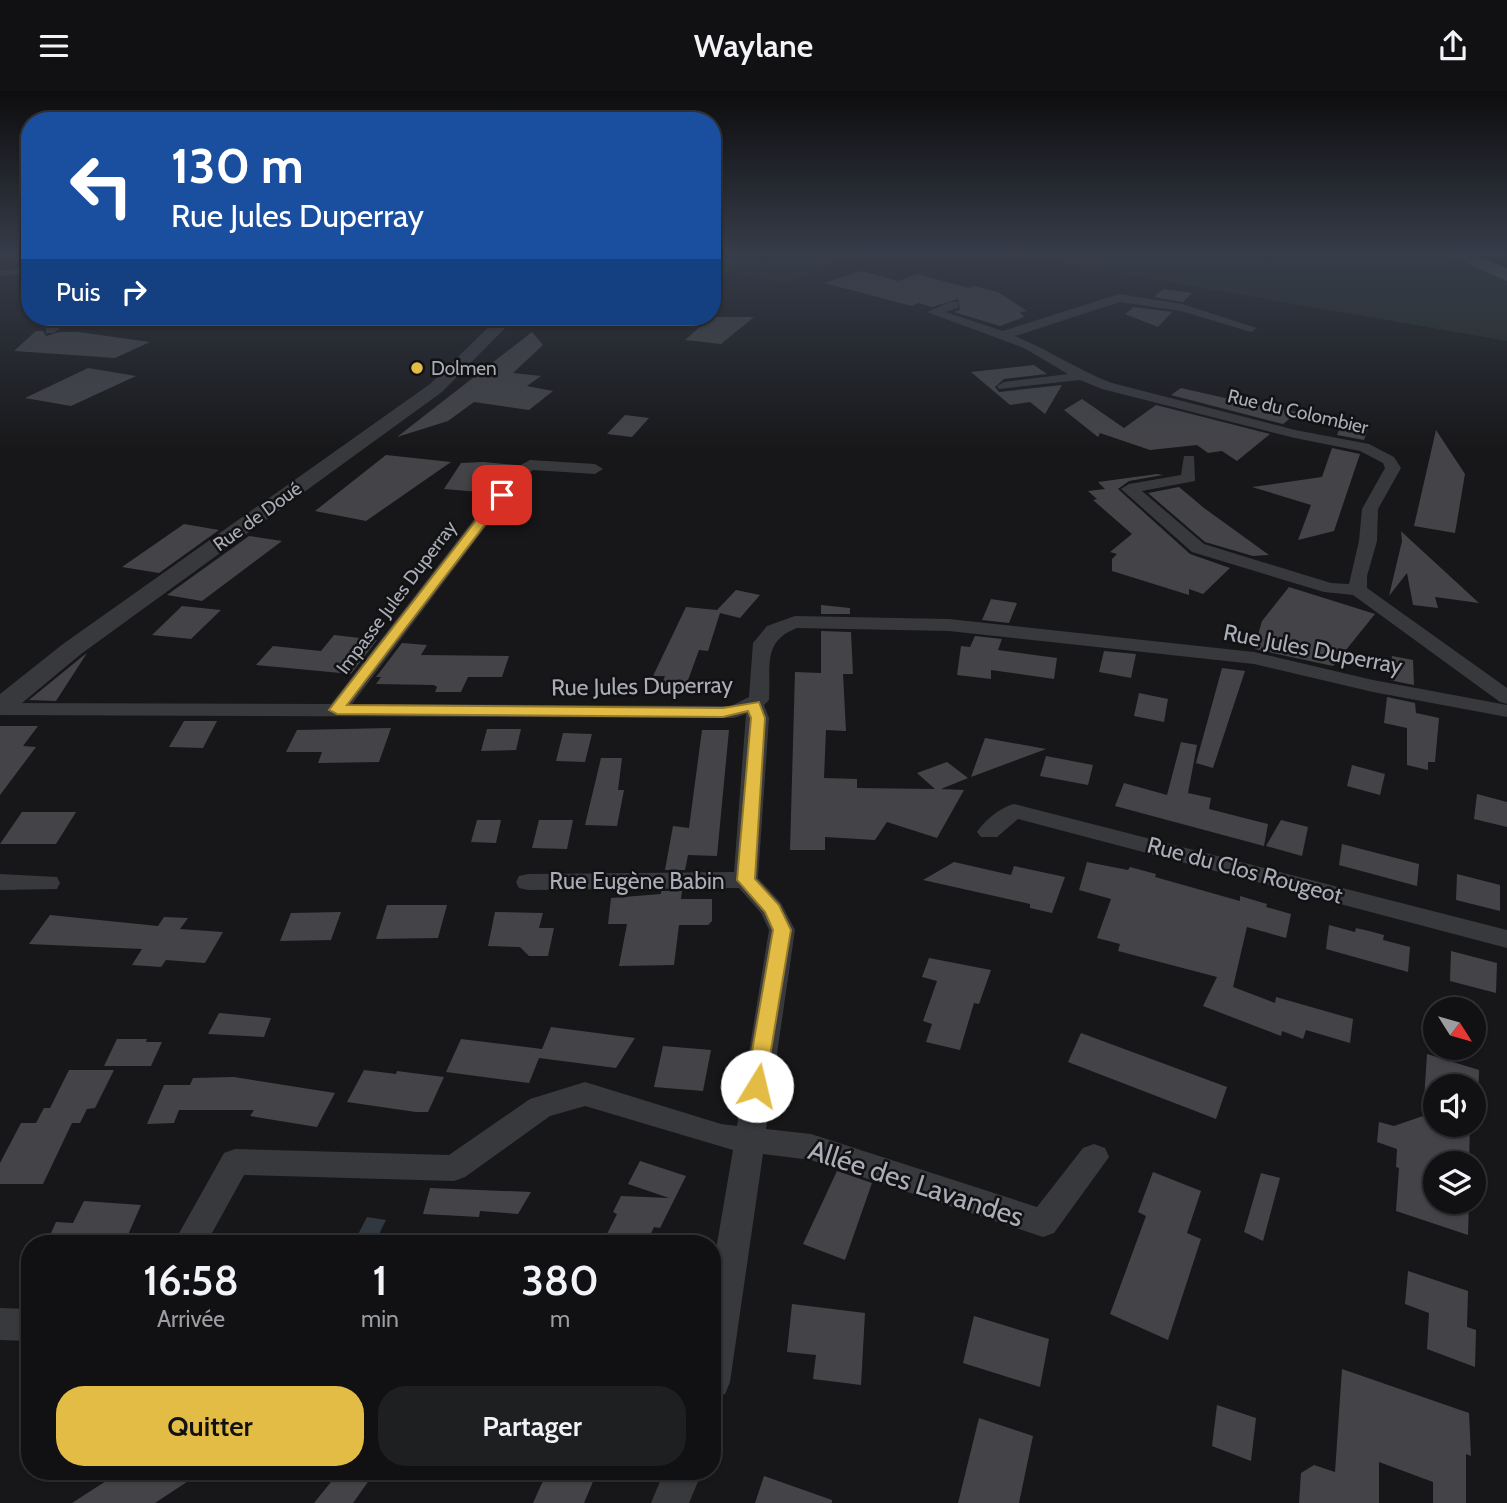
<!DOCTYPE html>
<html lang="fr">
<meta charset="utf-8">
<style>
:root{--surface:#111113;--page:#1e1f21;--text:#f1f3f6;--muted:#9c9da0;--line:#303133;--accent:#e3bc45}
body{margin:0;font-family:Cabin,sans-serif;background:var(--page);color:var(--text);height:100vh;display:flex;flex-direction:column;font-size:26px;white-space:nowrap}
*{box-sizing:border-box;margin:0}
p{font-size:23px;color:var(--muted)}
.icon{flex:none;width:38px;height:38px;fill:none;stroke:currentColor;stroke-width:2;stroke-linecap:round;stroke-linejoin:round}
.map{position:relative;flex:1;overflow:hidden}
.panel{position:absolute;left:21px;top:1144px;width:700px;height:245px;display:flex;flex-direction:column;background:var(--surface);border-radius:28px;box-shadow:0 2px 5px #0004,0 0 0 2px var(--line)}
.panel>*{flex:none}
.banner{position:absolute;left:21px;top:21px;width:700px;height:214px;border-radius:28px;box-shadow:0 2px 5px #0004,0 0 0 2px var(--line);background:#1a4fa0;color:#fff;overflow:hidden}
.needle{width:46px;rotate:127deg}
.tools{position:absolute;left:1423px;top:906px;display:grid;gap:14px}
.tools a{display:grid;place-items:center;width:63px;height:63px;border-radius:50%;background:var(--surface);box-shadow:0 2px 5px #0004,0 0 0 2px var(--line);font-size:35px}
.pin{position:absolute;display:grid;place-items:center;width:60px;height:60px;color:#fff;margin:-30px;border-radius:14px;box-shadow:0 4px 10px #0006}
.me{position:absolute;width:77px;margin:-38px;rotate:9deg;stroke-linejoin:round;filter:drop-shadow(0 0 5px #0008)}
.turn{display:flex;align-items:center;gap:24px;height:147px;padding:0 35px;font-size:32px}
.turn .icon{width:91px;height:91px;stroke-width:2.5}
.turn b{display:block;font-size:49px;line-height:60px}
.then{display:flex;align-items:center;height:66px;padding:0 35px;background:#0003;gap:14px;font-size:26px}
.eta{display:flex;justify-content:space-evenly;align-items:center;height:119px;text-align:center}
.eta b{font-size:42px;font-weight:600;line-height:49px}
.cta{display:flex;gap:14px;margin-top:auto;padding:14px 35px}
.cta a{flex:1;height:80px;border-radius:28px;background:var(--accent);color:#111;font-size:28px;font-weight:600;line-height:80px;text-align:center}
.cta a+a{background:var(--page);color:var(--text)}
header{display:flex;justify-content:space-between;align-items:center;height:91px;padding:0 35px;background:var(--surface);font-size:32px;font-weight:600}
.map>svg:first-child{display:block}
.green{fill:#232b25}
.water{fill:#313840}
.building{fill:#444448}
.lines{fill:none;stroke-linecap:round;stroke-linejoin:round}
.minor{fill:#38393d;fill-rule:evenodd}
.tertiary{fill:#38393d;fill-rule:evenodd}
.trunk{fill:#5c5e65;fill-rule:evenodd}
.route{fill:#e3bc45;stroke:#947a2d;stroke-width:2}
.poi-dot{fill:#e3bc45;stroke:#121214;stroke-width:2.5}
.labels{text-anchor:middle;stroke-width:5;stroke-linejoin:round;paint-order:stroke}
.far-poi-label{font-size:19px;fill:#aaadb7;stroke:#121214;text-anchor:start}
.far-street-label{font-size:19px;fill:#aaadb7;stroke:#121214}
.street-label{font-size:23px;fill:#aaadb7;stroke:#121214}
.near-street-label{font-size:28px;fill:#aaadb7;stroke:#121214}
</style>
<header><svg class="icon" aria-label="menu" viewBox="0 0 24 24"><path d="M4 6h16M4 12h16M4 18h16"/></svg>Waylane<svg class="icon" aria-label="share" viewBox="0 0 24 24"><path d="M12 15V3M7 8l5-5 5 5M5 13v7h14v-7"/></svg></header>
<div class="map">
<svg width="1507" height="1412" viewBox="0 0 1507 1412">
<rect width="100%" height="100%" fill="#171719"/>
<!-- green -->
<g class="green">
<polygon points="712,162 858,162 786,193 712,178"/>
<polygon points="1002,162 1463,162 1507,180 1507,250"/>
</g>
<!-- water -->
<polygon class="water" points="367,1126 386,1129 374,1153 353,1153"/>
<!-- building -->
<g class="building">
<polygon points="862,180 898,190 917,183 969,197 974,195 998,201 1027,220 1020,221 1024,226 1000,235 954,221 960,219 958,208 932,216 919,212 912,215 824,192"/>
<polygon points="1163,198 1192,202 1183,211 1154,206"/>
<polygon points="1134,216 1172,221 1158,236 1125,223"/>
<polygon points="711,226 754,226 721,253 685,249"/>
<polygon points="36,240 43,240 46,245 60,241 78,241 150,251 115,267 14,260"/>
<polygon points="532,241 543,254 513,282 541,285 527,295 553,300 529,319 474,311 448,330 397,346"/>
<polygon points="1034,274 1047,283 1004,288 995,296 999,301 1062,294 1045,323 1030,311 1010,314 971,281"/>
<polygon points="88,277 136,285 71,315 25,307"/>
<polygon points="1181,297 1247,312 1298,321 1283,333 1171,304"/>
<polygon points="1082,308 1124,337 1156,314 1270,343 1237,370 1222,360 1208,362 1197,354 1150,359 1100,342 1098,346 1064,319"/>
<polygon points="625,324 649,327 632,346 607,343"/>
<polygon points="1343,329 1369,334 1364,349 1337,344"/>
<polygon points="1436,339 1465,383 1455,442 1414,435"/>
<polygon points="1332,357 1360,363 1334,440 1298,449 1311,414 1252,396 1322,386"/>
<polygon points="386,364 451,371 366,430 315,420"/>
<polygon points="483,371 516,374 491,402 444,398 461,372"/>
<polygon points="1157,383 1163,384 1129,390 1118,398 1190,463 1230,477 1203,503 1189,498 1189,504 1112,480 1112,468 1117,463 1110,461 1132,443 1093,409 1097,408 1088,400 1105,398 1098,391"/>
<polygon points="1179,396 1204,417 1269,464 1253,465 1205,451 1148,402"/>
<polygon points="184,433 219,439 159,482 122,476"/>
<polygon points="1401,440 1404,443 1479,512 1435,506 1438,517 1413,514 1407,482 1389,505 1402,450"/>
<polygon points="249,445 282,450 202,510 167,504"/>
<polygon points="1289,496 1375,523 1333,575 1254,558 1262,530"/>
<polygon points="736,499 760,504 740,527 720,522 708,560 699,559 683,603 659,601 665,585 653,585 686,516 717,519"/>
<polygon points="991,508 1017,512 1009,532 982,529"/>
<polygon points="821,514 850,517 850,523 821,523"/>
<polygon points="182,515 221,519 191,548 152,544"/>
<polygon points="821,540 851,541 853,583 843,583 846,640 826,639 824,687 857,688 857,697 935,698 917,682 947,671 968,687 941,698 964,699 937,747 887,731 875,749 825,746 825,759 790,759 795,581 821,582"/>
<polygon points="334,544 377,549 351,583 256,574 273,555 321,560"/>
<polygon points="975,545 1002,548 998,559 1057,567 1054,588 991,579 991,588 957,584 961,555 970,556"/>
<polygon points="402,552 427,554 421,564 509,565 502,586 468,586 461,601 435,601 437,596 434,594 376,593 381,586 376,586"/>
<polygon points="1104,560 1136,563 1131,587 1099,581"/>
<polygon points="87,562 56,610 29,609 83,565"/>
<polygon points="1392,565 1413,569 1414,594 1389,589"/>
<polygon points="1222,577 1245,580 1213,677 1196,672"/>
<polygon points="1139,602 1168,608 1164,631 1134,625"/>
<polygon points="1387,606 1415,612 1416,622 1439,627 1435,671 1428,671 1428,679 1407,674 1407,637 1384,632"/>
<polygon points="184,630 217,630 203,657 169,656"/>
<polygon points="0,635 38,635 23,655 36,656 0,704"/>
<polygon points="391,637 379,671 318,672 322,661 286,661 297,639"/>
<polygon points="487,638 521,638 516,659 481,660"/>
<polygon points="702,639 729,639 717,765 688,764 685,779 665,779 673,735 689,737"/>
<polygon points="563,642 592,643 585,671 556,670"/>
<polygon points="985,647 1046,658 971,686"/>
<polygon points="1181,651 1197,654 1188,702 1211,707 1209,718 1268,733 1264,755 1115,715 1124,692 1167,704"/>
<polygon points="1046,665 1093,674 1088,694 1040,685"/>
<polygon points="601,667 622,667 618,699 624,699 617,735 585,734"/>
<polygon points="1352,674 1385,683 1380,704 1347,695"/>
<polygon points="1477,703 1507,711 1507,736 1474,728"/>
<polygon points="22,721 76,721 56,753 0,753"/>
<polygon points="477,729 501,729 496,752 471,751"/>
<polygon points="539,729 573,729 567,758 532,757"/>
<polygon points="1281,729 1308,736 1302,765 1266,755"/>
<polygon points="1342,753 1419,773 1417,795 1339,774"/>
<polygon points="954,771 1011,784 1014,775 1065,786 1052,822 1030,817 1030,813 923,789"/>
<polygon points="1087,771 1128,779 1130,776 1156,783 1155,786 1240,810 1240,805 1267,813 1266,816 1291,823 1286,847 1247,836 1233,896 1275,912 1276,906 1353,928 1350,952 1306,939 1303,948 1282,940 1281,945 1203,915 1217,886 1118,860 1120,853 1097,847 1111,808 1079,799"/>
<polygon points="1457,783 1500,794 1500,820 1456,809"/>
<polygon points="661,800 682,800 681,808 712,808 712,830 708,834 679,834 674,874 619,875 627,833 608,833 611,807 661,803"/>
<polygon points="387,814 447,814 438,847 376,848"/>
<polygon points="341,821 331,849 280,850 291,822"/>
<polygon points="495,821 543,822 539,837 554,837 548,865 529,865 520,856 488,855"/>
<polygon points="50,824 158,835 164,826 188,827 180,838 223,841 205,872 166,869 161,876 132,874 142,858 29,853"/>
<polygon points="1329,834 1355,841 1356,837 1369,840 1384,844 1383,849 1410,856 1408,881 1326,858"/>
<polygon points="1451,860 1497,872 1496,902 1450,890"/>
<polygon points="929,867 991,879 979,913 974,912 960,959 926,951 932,933 923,930 937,890 922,886"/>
<polygon points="219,922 271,927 264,946 208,943"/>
<polygon points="551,936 635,947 616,977 539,967 529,992 446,981 461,948 542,958"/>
<polygon points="1081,942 1227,996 1216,1028 1068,971"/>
<polygon points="117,948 147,948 146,951 162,951 151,975 104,975"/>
<polygon points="663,955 711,959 703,1000 654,996"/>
<polygon points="1427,963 1479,979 1478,1017 1474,1016 1474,996 1435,996 1435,1034 1470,1034 1469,1073 1435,1073 1435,1111 1469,1111 1468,1144 1396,1120 1399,1077 1396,1076 1397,1058 1377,1051 1379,1031 1394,1035 1423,1025"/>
<polygon points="69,979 114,979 95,1017 87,1018 80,1032 72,1032 43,1093 0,1093 0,1072 21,1032 36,1032 44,1017 50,1017"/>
<polygon points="364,979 396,983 397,980 444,986 428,1021 416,1021 347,1011"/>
<polygon points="234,986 335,1002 317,1036 250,1025 254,1019 179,1019 174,1032 147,1033 164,994 190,994 193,987"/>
<polygon points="640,1070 686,1085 660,1137 654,1136 646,1153 635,1153 607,1143 617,1123 613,1121 621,1105 669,1107 628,1093"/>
<polygon points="837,1080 872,1092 845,1169 803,1153"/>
<polygon points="1153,1081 1201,1100 1187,1142 1201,1148 1168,1249 1110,1223 1146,1125 1138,1121"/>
<polygon points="1261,1082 1280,1087 1263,1150 1244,1141"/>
<polygon points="430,1097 531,1101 518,1123 480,1120 479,1126 423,1123"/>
<polygon points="84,1110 141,1114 124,1153 46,1153 56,1131 73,1132"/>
<polygon points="1408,1180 1468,1200 1467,1236 1476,1239 1475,1276 1427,1258 1429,1222 1405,1213"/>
<polygon points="792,1213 865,1222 861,1294 813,1288 816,1264 787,1261"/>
<polygon points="974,1225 1049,1248 1040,1296 963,1272"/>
<polygon points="1342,1278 1469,1322 1471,1365 1466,1363 1466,1412 1433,1412 1433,1391 1379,1371 1379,1412 1299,1412 1301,1382 1314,1374 1335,1381"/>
<polygon points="1217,1314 1256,1327 1251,1370 1212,1355"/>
<polygon points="979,1327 1033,1345 1019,1412 958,1412"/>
<polygon points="120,1381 202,1381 155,1412 72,1412"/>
<polygon points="339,1381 375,1381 353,1412 314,1412"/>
<polygon points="547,1381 597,1381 584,1412 533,1412"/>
<polygon points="764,1385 832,1409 832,1412 755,1412"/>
</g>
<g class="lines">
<!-- minor -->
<g class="minor">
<polygon points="30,175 30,181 0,186 0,180"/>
<path d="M1119,203l63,10 75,24 -6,4 -70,-21 -61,-9 -105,34c34,14 63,34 97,47l183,47 74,14 25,13 7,11 -23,41 -1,32 -10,35v12l140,100v16l-7,-2 -147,-107 -29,-3 -132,-40 -71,-63 8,-5 52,-9 3,-19h10l1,25 -53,10 62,53 127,39 18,1 10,-43 3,-32 23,-41 -2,-5 -23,-12 -65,-13 -193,-49 -22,-9 -81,9 -2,-3 7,-4 64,-8 -44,-26 -97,-36 23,-10h8v6l-13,4 58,19z"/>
<polygon points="60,226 73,226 54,242 46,242 46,236"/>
<path d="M530,369l65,4 8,5 -8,5 -62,-4 -9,6 -172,228 379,2 18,-9 4,-54 14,-17 28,-10 154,3 305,33 119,28 134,25v12l-134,-25 -119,-28 -305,-33 -152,-3c-35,13 -26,38 -28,72l-5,5 5,13 -11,160 23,25 14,27 -29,199 45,5 226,73 46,-59 11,-4 11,4 4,9 -55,76 -11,4 -232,-77 -48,-6 -33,228 -5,12 -13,5v-126l21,-123 -148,-44 -35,10 -85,61 -11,4 -210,-6 -38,69h-33l51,-91 11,-4 214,6 81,-56 55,-17 136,42 16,2 32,-196 -8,-17 -22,-25 -211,2 -9,-2 -3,-6 3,-6 9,-2 206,-2 12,-158 -12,4 -734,-3v-12l331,1 181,-234z"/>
<path d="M1014,713l493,126v18l-489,-129 -21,18h-16l-4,-5c8,-12 24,-25 37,-28z"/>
<polygon points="0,783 57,786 60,792 57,798 0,799"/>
<polygon points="0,1217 30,1218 30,1250 0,1249"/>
<polygon points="664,1381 702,1381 689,1412 651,1412"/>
</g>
<!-- tertiary -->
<polygon class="tertiary" points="499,226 516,226 442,301 81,563 10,622 0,624 0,603 63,553 430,293"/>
<!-- trunk -->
<polygon class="trunk" points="1444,162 1470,162 1507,177 1507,190"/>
</g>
<!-- sky -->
<linearGradient id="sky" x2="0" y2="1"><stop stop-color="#0d0d0e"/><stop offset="0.45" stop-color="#363c49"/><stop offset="1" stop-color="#363c49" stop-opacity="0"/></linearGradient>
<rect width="1507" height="360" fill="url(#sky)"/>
<!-- route -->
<polygon class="route" points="502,400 507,404 506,406 347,614 723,617 759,611 765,627 755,788 779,814 791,839 764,1001 749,1001 746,995 773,839 765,821 737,789 751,627 748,620 723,626 337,623 329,619 498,401"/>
<!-- markers -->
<circle class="poi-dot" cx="417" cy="277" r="7"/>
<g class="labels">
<!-- far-poi labels -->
<g class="far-poi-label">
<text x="431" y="284">Dolmen</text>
</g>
<!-- far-street labels -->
<g class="far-street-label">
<text transform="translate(1298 320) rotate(13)" y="7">Rue du Colombier</text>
<text transform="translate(257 425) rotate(-36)" y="7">Rue de Doué</text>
<text transform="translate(396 506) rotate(-53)" y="7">Impasse Jules Duperray</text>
</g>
<!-- street labels -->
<g class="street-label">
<text transform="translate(1313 558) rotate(11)" y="8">Rue Jules Duperray</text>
<text transform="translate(642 595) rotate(-1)" y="8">Rue Jules Duperray</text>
<text transform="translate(1245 779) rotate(15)" y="8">Rue du Clos Rougeot</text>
<text x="637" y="798">Rue Eugène Babin</text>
</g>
<!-- near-street labels -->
<g class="near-street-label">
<text transform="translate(916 1092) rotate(18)" y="10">Allée des Lavandes</text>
</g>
</g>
</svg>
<div class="tools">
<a><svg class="needle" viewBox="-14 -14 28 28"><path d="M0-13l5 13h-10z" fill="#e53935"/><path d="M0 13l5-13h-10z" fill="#9c9da0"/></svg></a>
<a><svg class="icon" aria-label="sound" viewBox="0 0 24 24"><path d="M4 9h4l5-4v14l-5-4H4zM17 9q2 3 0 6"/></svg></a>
<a><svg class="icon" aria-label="layers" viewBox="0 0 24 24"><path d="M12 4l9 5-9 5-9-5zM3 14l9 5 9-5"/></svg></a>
</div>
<div class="pin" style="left:502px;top:404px;background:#d93025"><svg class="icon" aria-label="arrive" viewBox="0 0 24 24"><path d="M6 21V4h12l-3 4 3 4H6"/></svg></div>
<svg class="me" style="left:757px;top:995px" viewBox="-20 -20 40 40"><circle r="19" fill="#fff"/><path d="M0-13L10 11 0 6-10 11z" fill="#e3bc45"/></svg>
<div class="banner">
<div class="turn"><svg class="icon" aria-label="left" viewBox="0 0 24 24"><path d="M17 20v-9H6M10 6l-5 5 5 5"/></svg><div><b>130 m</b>Rue Jules Duperray</div></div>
<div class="then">Puis<svg class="icon" aria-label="right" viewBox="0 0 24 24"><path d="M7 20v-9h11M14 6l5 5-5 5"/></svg></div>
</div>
<section class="panel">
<div class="eta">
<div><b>16:58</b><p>Arrivée</p></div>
<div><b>1</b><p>min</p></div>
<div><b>380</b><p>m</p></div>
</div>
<div class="cta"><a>Quitter</a><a>Partager</a></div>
</section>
</div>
